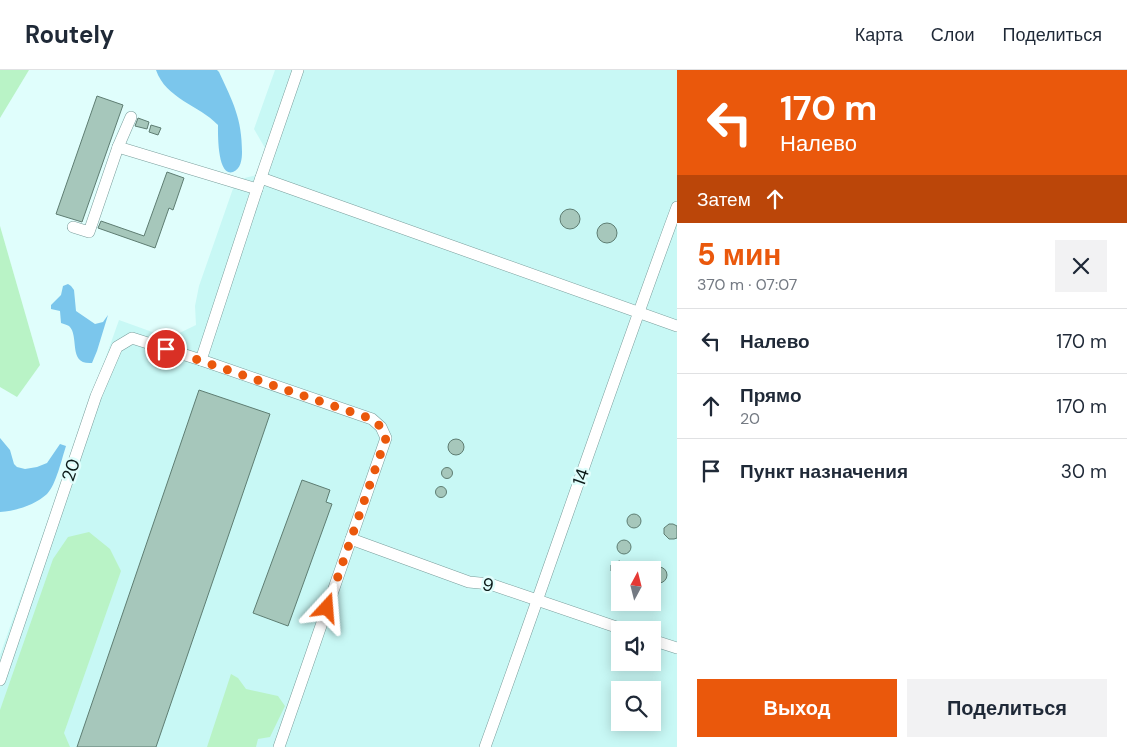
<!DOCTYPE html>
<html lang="ru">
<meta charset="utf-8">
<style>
:root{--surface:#fff;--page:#f2f2f3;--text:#1f2937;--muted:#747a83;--line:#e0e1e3;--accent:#ea580c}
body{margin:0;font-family:"DM Sans",sans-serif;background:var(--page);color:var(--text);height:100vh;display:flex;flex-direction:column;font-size:19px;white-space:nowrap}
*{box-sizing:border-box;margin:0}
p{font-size:16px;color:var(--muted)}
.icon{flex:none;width:28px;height:28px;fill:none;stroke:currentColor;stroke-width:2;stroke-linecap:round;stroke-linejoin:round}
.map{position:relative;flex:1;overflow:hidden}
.drawer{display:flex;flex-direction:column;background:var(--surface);width:450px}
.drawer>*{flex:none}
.hud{background:#ea580c;color:#fff;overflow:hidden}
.needle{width:32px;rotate:7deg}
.buttons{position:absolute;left:611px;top:491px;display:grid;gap:10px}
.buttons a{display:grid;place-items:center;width:50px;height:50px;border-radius:0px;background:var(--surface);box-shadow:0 2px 12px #0003;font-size:25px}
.pin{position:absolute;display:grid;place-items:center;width:42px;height:42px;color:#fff;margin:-21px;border:2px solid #fff;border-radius:50%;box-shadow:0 1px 5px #0007}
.me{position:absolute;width:55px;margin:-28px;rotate:19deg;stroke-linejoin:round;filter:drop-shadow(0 0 4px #0008)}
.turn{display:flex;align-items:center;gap:18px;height:105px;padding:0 20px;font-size:22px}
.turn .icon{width:65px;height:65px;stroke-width:2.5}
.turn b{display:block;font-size:35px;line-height:42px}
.then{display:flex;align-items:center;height:48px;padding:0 20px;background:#0003;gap:10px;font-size:19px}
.round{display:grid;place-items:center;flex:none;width:52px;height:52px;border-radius:0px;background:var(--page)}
.headline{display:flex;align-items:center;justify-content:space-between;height:85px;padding:0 20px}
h1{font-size:30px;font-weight:700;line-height:38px;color:var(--accent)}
.primary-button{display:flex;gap:10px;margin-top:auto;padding:10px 20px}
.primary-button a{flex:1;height:58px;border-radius:0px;background:var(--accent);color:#fff;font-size:20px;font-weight:700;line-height:58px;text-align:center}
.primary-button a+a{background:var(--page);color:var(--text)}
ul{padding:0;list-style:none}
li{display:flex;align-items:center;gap:15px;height:65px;padding:0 20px;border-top:1px solid var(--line)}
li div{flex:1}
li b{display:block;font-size:19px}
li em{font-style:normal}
header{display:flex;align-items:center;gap:30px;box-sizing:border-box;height:70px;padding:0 25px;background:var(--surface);border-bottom:1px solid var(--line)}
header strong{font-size:24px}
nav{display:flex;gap:28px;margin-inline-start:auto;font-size:18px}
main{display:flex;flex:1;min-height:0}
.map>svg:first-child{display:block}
.built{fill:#c8f8f5;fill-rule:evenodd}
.green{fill:#b9f3c6}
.water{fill:#7bc6ec}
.building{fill:#a6c7bb;stroke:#5e7d72}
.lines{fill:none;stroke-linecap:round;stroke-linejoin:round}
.minor-casing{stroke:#7a9e9c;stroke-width:12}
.minor{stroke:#fff;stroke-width:11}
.route{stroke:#ea580c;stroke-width:9;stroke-dasharray:0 16.2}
.labels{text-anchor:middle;stroke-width:5;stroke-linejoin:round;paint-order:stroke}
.street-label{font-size:18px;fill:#0c1a19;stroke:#e0fefc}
</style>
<header>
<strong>Routely</strong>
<nav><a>Карта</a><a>Слои</a><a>Поделиться</a></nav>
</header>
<main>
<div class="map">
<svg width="677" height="677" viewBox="0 0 677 677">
<rect width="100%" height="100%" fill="#e0fefc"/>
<!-- built -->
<path class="built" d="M275,0h402v677h-677v-92l119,-335 50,18 27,-13 -1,-19 4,-20 37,-106 21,-5 8,-27 -11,-19zM620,500h32v32h-32zM620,560h32v32h-32zM620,620h32v32h-32z"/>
<!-- green -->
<g class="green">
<polygon points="0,0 29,0 0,48"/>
<polygon points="0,156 40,295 17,327 0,317"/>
<polygon points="89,462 110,479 121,501 64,663 70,677 0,677 0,640 53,489 68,467"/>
<polygon points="231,604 238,608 246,619 278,626 285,636 270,667 258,669 256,677 207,677"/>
</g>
<!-- water -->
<g class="water">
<path d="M156,0h61l2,2c14,30 23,47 23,80 0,7 -1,17 -9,20 -16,5 -15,-39 -15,-47 -19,-20 -52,-26 -62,-55z"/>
<path d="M68,214l3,2 3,4 2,21 19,13 8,-2 5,-7 -11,36 -5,12c-25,2 -12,-27 -23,-37 -2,-1 -5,-2 -8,-3l-1,-12 -9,-2v-4l10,-10 2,-9z"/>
<path d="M0,368l10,12 4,14 3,3 8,2 12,-2 10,-4 13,-19 6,2c-4,12 -10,39 -19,48 -12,11 -31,17 -47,18z"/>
</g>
<!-- building -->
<g class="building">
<polygon points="97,26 123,35 82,152 56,144"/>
<polygon points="138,48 149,52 147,59 135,56"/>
<polygon points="151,55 161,58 158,65 149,62"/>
<polygon points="167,102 184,108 173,140 169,138 155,178 98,158 101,151 144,166"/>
<circle cx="570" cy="149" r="10"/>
<circle cx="607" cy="163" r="10"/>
<polygon points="199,320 270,344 156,677 77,677"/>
<circle cx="456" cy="377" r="8"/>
<circle cx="447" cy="403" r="5.5"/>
<polygon points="302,410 330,420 326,432 332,434 288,556 253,543"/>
<circle cx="441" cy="422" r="5.5"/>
<circle cx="634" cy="451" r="7"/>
<polygon points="669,454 673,454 677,456 677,468 674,469 669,469 664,464 664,458"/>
<circle cx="624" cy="477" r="7"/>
<polygon points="620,491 624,495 625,500 620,500 620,505 615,504 611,501 611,495 615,492"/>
<circle cx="659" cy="505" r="8"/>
</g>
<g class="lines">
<defs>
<g id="minor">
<polyline points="118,77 257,119"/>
<polyline points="261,108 677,256"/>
<polyline points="73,157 89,162 118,77 131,47"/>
<polyline points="201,290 257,119 298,0"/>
<polyline points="351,469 469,512 490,514 625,560"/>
<polyline points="652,570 677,578"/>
<polyline points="0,610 96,326 117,277 132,268 201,290 372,349 381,357 386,368 279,677"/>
<path d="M485,677c65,-180 126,-361 192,-540"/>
</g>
</defs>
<!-- minor casing -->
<use href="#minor" class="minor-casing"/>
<!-- minor -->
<use href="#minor" class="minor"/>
</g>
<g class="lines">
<!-- route -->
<polyline class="route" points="166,279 372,349 381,357 386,368 327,538"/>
</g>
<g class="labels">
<!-- street labels -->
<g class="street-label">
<text transform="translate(71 400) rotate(-71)" y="6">20</text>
<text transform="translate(581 407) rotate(-71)" y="6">14</text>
<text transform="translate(488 515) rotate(11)" y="6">9</text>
</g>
</g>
</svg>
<div class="buttons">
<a><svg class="needle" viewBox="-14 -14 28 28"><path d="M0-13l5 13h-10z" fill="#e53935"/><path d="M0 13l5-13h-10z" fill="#747a83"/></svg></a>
<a><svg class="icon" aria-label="sound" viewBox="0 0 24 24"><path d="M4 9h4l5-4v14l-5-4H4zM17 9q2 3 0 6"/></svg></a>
<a><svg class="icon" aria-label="search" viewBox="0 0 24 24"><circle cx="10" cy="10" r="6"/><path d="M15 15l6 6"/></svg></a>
</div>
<div class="pin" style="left:166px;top:279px;background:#d93025"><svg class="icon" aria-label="arrive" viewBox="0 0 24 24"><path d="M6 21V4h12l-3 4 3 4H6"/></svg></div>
<svg class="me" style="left:327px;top:538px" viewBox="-20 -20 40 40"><path d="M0-17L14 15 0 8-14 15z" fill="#ea580c" stroke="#fff" stroke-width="4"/></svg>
</div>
<section class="drawer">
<div class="hud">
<div class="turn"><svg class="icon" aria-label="left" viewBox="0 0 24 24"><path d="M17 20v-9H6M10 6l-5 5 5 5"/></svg><div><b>170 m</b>Налево</div></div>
<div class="then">Затем<svg class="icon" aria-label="ahead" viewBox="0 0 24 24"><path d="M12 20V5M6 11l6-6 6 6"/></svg></div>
</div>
<div class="headline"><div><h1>5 мин</h1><p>370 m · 07:07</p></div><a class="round"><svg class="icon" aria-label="close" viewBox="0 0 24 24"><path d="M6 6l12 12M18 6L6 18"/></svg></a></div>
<ul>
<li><svg class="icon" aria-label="left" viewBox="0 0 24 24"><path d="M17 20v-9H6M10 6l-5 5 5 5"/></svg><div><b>Налево</b></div><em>170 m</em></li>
<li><svg class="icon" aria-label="ahead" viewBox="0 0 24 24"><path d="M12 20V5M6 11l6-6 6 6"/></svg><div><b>Прямо</b><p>20</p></div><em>170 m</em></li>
<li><svg class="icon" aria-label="arrive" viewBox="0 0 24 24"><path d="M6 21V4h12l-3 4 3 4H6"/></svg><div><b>Пункт назначения</b></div><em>30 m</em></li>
</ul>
<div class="primary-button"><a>Выход</a><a>Поделиться</a></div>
</section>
</main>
